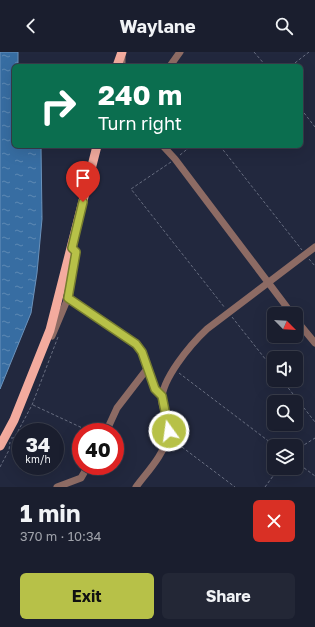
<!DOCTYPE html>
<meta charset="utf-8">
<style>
:root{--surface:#1a1e2e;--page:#232736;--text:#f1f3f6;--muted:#9fa2aa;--line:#383c4a;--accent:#b7c148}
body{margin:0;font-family:"Golos Text",sans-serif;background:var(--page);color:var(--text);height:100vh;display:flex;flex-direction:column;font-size:15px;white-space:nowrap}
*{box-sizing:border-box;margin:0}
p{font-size:13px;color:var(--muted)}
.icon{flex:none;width:22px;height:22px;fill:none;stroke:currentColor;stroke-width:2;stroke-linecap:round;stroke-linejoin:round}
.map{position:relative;height:435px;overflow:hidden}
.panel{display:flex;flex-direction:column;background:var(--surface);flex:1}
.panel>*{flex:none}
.hud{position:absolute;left:12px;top:12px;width:291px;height:84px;border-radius:6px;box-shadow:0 4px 16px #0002,0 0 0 1px var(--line);background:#0b6e4f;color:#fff;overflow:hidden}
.needle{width:26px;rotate:114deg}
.tools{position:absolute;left:267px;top:255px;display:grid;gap:8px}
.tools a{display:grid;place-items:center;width:36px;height:36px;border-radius:6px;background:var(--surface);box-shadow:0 4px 16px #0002,0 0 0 1px var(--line);font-size:20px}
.speed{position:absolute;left:12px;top:371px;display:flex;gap:8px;font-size:20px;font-weight:700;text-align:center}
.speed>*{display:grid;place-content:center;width:52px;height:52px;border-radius:50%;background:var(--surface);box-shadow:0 4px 16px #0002,0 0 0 1px var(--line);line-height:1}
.speed small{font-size:10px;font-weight:400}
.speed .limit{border:6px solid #d22;background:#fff;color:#111}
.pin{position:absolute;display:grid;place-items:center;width:34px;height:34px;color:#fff;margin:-41px -17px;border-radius:50% 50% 50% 0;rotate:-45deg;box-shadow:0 0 4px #0007}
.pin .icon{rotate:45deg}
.me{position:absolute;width:44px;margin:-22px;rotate:346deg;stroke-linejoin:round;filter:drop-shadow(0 0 3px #0008)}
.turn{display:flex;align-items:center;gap:14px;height:84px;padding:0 20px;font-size:18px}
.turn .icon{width:52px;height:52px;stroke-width:2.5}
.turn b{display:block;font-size:28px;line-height:34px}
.round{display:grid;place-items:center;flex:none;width:42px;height:42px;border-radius:6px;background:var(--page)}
.headline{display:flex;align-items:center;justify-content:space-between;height:68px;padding:0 20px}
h1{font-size:24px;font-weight:700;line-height:30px}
.primary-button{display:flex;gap:8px;margin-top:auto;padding:8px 20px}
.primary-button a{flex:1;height:46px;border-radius:6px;background:var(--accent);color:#111;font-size:16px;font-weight:700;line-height:46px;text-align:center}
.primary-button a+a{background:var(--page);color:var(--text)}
header{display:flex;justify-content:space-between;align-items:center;height:52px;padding:0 20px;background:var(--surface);font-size:18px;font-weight:700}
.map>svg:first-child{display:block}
.water{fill:url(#water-ripples);stroke:#6b92bb}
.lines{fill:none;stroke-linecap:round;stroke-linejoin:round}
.path{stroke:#676d80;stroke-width:1;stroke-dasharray:3 2;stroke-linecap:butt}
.minor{stroke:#8d6b64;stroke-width:7}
.major{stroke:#f3ab9e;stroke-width:9}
.route-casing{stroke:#777d2f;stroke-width:10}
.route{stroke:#b7c148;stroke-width:7}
</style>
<header><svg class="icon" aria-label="back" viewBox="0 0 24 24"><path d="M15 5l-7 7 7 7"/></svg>Waylane<svg class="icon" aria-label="search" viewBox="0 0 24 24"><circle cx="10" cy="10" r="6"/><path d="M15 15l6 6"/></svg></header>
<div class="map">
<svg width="315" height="435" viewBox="0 0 315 435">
<defs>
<pattern id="water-ripples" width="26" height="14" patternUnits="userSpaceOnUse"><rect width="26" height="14" fill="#376da2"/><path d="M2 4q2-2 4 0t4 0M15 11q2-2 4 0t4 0" fill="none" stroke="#5d89b4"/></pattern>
</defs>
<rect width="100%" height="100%" fill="#22283e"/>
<!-- water -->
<polygon class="water" points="0,0 18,0 18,14 14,14 14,94 41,94 42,167 37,221 31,261 0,337"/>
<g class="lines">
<!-- path -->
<g class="path">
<polyline points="254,0 266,14"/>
<polyline points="291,14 309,0"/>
<polyline points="301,57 315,75"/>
<polyline points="220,94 302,198"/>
<polyline points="180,103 191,94"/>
<polyline points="171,110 131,137 225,256"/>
<polyline points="309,207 315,214"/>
<polyline points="232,265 274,318"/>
<polyline points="179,321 275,394"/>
<polyline points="282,328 315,370"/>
<polyline points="33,353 91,380"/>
<polyline points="11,386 13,386 16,383 32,353 58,285"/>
<polyline points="174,389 235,435"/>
<polyline points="296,398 315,386"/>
<polyline points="296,410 315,424"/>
<polyline points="0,415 9,398 10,390"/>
<polyline points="265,435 279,416"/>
</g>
<!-- minor -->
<g class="minor">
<polyline points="122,2 122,14"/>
<polyline points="170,14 180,0"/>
<polyline points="163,94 175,107 292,262"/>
<polyline points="68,246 136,293 142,301 155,337 162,344"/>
<polyline points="296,268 315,291"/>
<polyline points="52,284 68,246 75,200 72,195"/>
<polyline points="106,380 117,356 147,317"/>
<polyline points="57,435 81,426 88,414"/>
<path d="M136,435c11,-15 28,-32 32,-52 3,-11 -4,-21 -6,-32 -3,-22 30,-60 45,-74l108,-82"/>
</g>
<!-- major -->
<g class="major">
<polyline points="117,14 122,0"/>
<polyline points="0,394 14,368 50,278 97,94"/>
</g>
</g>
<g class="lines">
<defs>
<polyline id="route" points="83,150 72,196 76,200 68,246 136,292 142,300 155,337 162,344 169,379"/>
</defs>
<!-- route casing -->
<use href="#route" class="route-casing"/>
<!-- route -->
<use href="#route" class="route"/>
</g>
</svg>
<div class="tools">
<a><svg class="needle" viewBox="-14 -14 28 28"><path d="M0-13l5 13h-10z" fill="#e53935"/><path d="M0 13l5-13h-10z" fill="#9fa2aa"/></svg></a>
<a><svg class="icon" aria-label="sound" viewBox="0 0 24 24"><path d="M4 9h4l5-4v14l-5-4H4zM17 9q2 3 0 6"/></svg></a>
<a><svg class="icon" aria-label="search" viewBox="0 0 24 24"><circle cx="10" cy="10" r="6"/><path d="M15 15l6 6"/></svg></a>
<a><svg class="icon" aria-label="layers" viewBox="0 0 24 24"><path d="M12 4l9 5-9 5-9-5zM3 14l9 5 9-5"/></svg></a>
</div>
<div class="speed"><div>34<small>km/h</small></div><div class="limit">40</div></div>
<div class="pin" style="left:83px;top:150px;background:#d93025"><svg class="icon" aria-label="arrive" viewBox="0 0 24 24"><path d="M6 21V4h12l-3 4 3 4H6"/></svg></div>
<svg class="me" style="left:169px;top:379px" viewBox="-20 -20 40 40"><circle r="17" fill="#b7c148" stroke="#fff" stroke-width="3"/><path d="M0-11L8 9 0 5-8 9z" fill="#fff"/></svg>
<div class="hud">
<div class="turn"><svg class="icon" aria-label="right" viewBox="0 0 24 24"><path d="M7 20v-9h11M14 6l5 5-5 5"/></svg><div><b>240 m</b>Turn right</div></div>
</div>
</div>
<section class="panel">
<div class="headline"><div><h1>1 min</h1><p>370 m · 10:34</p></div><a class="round" style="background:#d93025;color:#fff"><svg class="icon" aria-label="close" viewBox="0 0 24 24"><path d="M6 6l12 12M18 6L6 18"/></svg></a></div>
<div class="primary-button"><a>Exit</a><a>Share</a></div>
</section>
